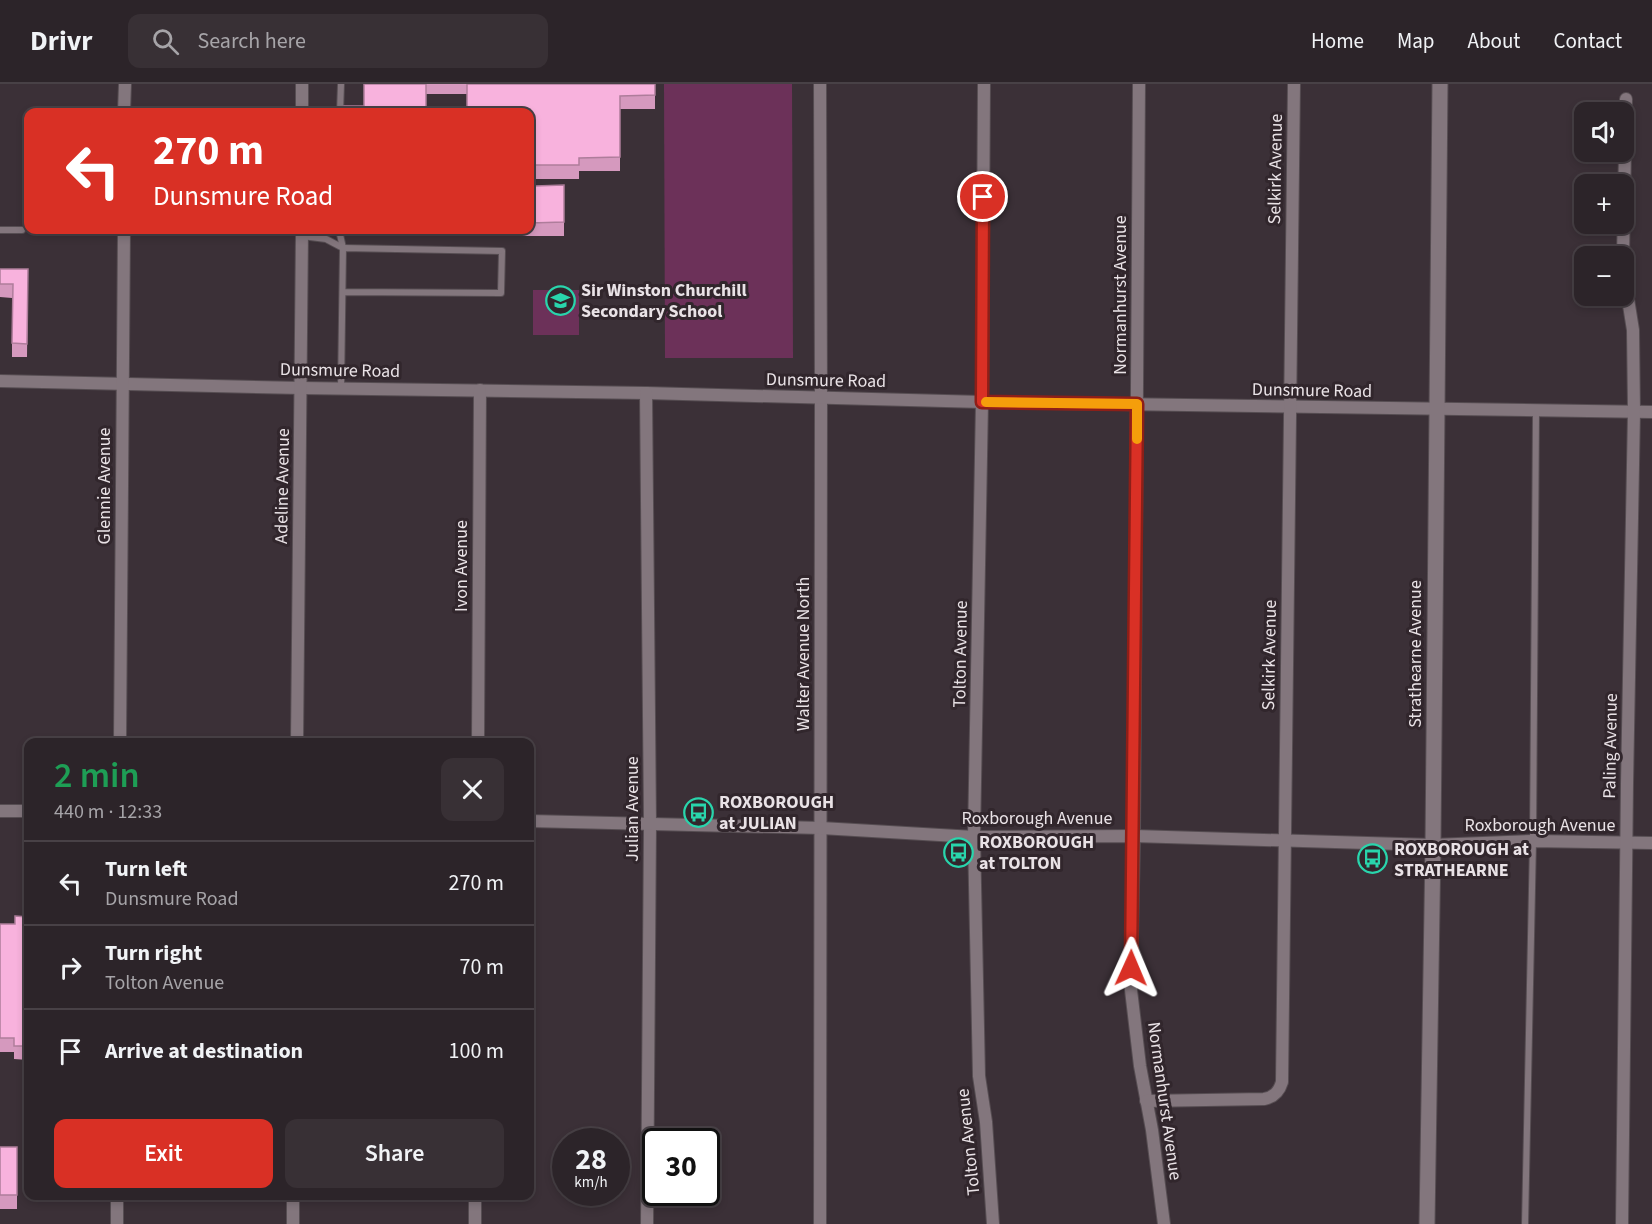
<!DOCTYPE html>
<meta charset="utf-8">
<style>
:root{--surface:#2c2429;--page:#383035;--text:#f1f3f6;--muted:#a6a4a8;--line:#484146;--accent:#d93025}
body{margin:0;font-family:"Source Sans 3",sans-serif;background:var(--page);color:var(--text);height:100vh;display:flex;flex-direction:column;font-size:22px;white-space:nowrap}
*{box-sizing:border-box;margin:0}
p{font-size:20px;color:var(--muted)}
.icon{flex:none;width:33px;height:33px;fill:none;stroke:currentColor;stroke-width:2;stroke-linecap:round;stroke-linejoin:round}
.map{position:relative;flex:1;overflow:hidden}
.side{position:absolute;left:24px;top:654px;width:510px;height:462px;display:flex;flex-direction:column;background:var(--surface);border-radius:12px;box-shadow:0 3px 9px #0003,0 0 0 2px var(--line)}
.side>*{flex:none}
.guide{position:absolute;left:24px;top:24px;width:510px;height:126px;border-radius:12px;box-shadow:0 3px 9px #0003,0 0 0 2px var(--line);background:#d93025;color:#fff;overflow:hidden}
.controls{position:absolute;left:1574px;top:18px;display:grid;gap:12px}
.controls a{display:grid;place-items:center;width:60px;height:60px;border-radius:12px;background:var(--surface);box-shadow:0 3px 9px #0003,0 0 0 2px var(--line);font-size:30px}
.speed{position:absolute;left:552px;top:1044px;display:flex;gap:12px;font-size:30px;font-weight:700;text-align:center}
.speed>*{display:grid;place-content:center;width:78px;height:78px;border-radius:50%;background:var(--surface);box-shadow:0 3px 9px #0003,0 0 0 2px var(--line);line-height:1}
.speed small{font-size:15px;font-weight:400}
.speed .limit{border:3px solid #111;border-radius:9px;background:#fff;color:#111}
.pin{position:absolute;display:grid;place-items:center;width:51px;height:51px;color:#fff;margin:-26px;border:3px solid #fff;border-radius:50%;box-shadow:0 2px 6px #0007}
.me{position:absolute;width:66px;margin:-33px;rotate:1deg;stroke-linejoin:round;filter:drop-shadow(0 0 4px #0008)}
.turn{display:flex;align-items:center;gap:21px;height:126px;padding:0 30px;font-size:27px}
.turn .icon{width:78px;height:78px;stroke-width:2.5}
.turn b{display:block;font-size:42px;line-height:51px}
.round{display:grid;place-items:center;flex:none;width:63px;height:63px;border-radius:12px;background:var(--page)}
.head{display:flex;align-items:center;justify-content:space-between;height:102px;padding:0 30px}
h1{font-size:36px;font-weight:600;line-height:45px;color:#1e9e55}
.primary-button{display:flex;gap:12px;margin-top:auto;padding:12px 30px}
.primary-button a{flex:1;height:69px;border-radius:12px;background:var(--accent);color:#fff;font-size:24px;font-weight:600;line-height:69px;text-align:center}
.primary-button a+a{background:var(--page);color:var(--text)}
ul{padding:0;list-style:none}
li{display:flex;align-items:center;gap:18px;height:84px;padding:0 30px;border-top:2px solid var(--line)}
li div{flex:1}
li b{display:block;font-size:22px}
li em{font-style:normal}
header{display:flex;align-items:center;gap:36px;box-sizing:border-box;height:84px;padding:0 30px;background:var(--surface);border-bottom:2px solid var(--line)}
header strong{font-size:28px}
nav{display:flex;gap:33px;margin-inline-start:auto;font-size:21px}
.search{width:420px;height:54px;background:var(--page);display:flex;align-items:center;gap:15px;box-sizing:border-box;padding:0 21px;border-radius:12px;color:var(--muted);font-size:22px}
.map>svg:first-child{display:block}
.green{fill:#6c3159}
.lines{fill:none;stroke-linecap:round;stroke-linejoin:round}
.service-casing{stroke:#564d52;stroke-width:8}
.minor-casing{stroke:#564d52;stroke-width:14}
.tertiary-casing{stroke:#564d52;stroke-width:17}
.service{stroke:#83767d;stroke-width:6}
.minor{stroke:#83767d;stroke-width:12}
.tertiary{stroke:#83767d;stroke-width:15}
.wall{fill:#d599be}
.building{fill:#f8b2dd;stroke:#ae7d9b;stroke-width:1.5}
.route-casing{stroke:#8d1f18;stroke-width:15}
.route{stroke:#d93025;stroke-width:10}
.slow{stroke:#f59e0b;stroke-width:10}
.labels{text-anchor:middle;stroke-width:6;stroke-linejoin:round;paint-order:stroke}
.street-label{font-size:18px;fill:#e9e2e6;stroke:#31262c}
.poi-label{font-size:18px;font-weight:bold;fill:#e9e2e6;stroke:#31262c;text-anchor:start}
</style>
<header>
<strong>Drivr</strong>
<div class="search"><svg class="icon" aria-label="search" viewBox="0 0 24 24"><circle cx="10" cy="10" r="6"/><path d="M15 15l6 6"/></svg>Search here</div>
<nav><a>Home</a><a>Map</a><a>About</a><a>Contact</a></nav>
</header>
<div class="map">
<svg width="1652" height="1140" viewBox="0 0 1652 1140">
<rect width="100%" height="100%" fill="#3b3037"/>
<!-- green -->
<g class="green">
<polygon points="664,0 792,0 793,274 665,274"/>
<rect x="533" y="206" width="46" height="45"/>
</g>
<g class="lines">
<defs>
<g id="service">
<polyline points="340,28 341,0"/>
<polyline points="0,146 22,146"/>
<polyline points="339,146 343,164"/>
<polyline points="302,152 326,155 343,164"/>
<polyline points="341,304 343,164 502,167 501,209 343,208"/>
<polyline points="1525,1140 1533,757 1536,327"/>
</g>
<g id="minor">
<polyline points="820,0 821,314 820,1140"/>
<polyline points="984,0 982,318 974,753 979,992 986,1038 993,1140"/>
<polyline points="1139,0 1134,752 1131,906 1140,982 1152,1046 1164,1140"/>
<polyline points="124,28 125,0"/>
<polyline points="302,28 302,0"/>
<polyline points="1623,172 1626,15"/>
<polyline points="0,297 301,304 646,309 982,318 1652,328"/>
<polyline points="646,309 650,740 647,1140"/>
<polyline points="120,658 124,146"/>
<polyline points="297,658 302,146"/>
<polyline points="478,658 480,306"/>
<polyline points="0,727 28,727"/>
<polyline points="530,737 821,744 974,753 1134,752 1433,761 1533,757 1652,759"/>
<path d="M1146,1017l118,-2c10,-2 15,-7 18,-17l12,-998"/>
<polyline points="117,1140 117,1112"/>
<polyline points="293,1140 293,1112"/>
<polyline points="475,1140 475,1112"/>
<polyline points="1622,1140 1627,700 1634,328 1633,246 1623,184"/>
</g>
<polyline id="tertiary" points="1427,1140 1433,761 1440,0"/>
</defs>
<!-- service casing -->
<use href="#service" class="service-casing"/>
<!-- minor casing -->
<use href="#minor" class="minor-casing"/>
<!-- tertiary casing -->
<use href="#tertiary" class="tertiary-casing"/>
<!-- service -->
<use href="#service" class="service"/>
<!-- minor -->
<use href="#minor" class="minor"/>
<!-- tertiary -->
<use href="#tertiary" class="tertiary"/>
</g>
<!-- wall -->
<g class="wall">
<polygon points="364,0 655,0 655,25 620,25 620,87 579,87 579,95 535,95 535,102 564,101 564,152 493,152 493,146 530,146 530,28 467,10 427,10 364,22"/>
<polygon points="408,146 474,146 474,150 408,151"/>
<polygon points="0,185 28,185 27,273 12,273 12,214 0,213"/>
<polygon points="28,833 28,976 14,975 14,968 0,968 0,840 15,840"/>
<rect x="0" y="1063" width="17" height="62"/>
</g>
<!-- building -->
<g class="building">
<polygon points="364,0 426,0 426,28 344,28 344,22 364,22"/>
<polygon points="467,0 655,0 655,11 620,12 620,73 579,74 579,81 535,81 535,102 564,101 564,138 530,139 530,28 467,28"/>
<polygon points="0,185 28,185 27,260 12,259 13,200 0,200"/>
<polygon points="15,832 28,833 28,962 14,962 14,954 0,954 0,840 15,840"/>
<rect x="0" y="1063" width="17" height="48"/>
</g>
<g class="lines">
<defs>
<polyline id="route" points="983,113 982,318 1137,320 1131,884"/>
</defs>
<!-- route casing -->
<use href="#route" class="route-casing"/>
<!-- route -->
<use href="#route" class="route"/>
<!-- slow -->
<polyline class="slow" points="986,318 1137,320 1137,355"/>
</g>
<!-- icons -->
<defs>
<symbol id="school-ring" viewBox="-11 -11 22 22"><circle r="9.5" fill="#31262c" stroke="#29d5ac" stroke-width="1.5"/><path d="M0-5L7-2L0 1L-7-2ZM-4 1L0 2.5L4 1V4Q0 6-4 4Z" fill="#29d5ac"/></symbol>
<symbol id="bus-ring" viewBox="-11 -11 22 22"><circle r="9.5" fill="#31262c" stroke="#29d5ac" stroke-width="1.5"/><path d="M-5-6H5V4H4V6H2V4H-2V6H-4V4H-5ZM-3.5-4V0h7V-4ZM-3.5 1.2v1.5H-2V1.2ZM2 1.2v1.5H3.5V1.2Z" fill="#29d5ac"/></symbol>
</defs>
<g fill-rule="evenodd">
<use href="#school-ring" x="544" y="200" width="33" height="33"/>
<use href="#bus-ring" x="682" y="712" width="33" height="33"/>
<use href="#bus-ring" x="942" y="752" width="33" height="33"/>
<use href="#bus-ring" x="1356" y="758" width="33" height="33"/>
</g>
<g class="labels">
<!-- street labels -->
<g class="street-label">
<text transform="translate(1275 85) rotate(-89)" y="6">Selkirk Avenue</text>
<text transform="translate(1120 211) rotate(-90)" y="6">Normanhurst Avenue</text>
<text transform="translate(340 286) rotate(1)" y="6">Dunsmure Road</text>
<text transform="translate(826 296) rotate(1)" y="6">Dunsmure Road</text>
<text transform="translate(1312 306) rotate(1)" y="6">Dunsmure Road</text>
<text transform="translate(104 402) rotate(-90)" y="6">Glennie Avenue</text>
<text transform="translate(282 402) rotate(-89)" y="6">Adeline Avenue</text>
<text transform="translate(461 482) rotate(-90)" y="6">Ivon Avenue</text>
<text transform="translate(803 570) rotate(-90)" y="6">Walter Avenue North</text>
<text transform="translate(960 570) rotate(-89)" y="6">Tolton Avenue</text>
<text transform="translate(1415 570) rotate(-90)" y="6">Strathearne Avenue</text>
<text transform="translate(1269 571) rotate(-89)" y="6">Selkirk Avenue</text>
<text transform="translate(1610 662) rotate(-89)" y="6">Paling Avenue</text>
<text transform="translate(632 725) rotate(-90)" y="6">Julian Avenue</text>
<text x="1037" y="740">Roxborough Avenue</text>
<text x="1540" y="747">Roxborough Avenue</text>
<text transform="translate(1165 1017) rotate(82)" y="6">Normanhurst Avenue</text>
<text transform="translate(968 1058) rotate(-96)" y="6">Tolton Avenue</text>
</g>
<!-- poi labels -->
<g class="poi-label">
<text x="581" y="212">Sir Winston Churchill<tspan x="581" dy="21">Secondary School</tspan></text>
<text x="719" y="724">ROXBOROUGH<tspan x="719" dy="21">at JULIAN</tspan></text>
<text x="979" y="764">ROXBOROUGH<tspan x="979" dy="21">at TOLTON</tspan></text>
<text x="1394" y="771">ROXBOROUGH at<tspan x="1394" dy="21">STRATHEARNE</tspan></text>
</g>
</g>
</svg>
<div class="controls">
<a><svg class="icon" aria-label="sound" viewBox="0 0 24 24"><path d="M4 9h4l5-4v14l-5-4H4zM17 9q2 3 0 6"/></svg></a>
<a>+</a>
<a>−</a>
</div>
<div class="speed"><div>28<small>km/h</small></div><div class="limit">30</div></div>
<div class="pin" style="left:983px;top:113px;background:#d93025"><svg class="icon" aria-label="arrive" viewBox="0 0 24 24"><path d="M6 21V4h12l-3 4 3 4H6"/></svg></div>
<svg class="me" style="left:1131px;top:884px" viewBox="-20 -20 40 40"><path d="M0-17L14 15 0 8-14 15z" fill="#d93025" stroke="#fff" stroke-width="4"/></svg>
<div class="guide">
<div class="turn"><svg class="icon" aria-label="left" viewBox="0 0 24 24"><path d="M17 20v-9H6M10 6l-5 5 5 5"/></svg><div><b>270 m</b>Dunsmure Road</div></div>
</div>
<section class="side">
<div class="head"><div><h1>2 min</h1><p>440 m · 12:33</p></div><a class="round"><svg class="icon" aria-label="close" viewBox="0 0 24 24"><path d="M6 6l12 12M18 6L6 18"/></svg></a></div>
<ul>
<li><svg class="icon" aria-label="left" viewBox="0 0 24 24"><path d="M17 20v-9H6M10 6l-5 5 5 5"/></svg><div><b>Turn left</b><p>Dunsmure Road</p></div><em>270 m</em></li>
<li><svg class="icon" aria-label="right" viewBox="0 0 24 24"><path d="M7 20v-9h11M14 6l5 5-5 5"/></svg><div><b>Turn right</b><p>Tolton Avenue</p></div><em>70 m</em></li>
<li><svg class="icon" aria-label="arrive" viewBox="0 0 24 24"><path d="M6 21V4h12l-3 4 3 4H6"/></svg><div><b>Arrive at destination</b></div><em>100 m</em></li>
</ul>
<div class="primary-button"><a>Exit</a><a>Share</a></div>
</section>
</div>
